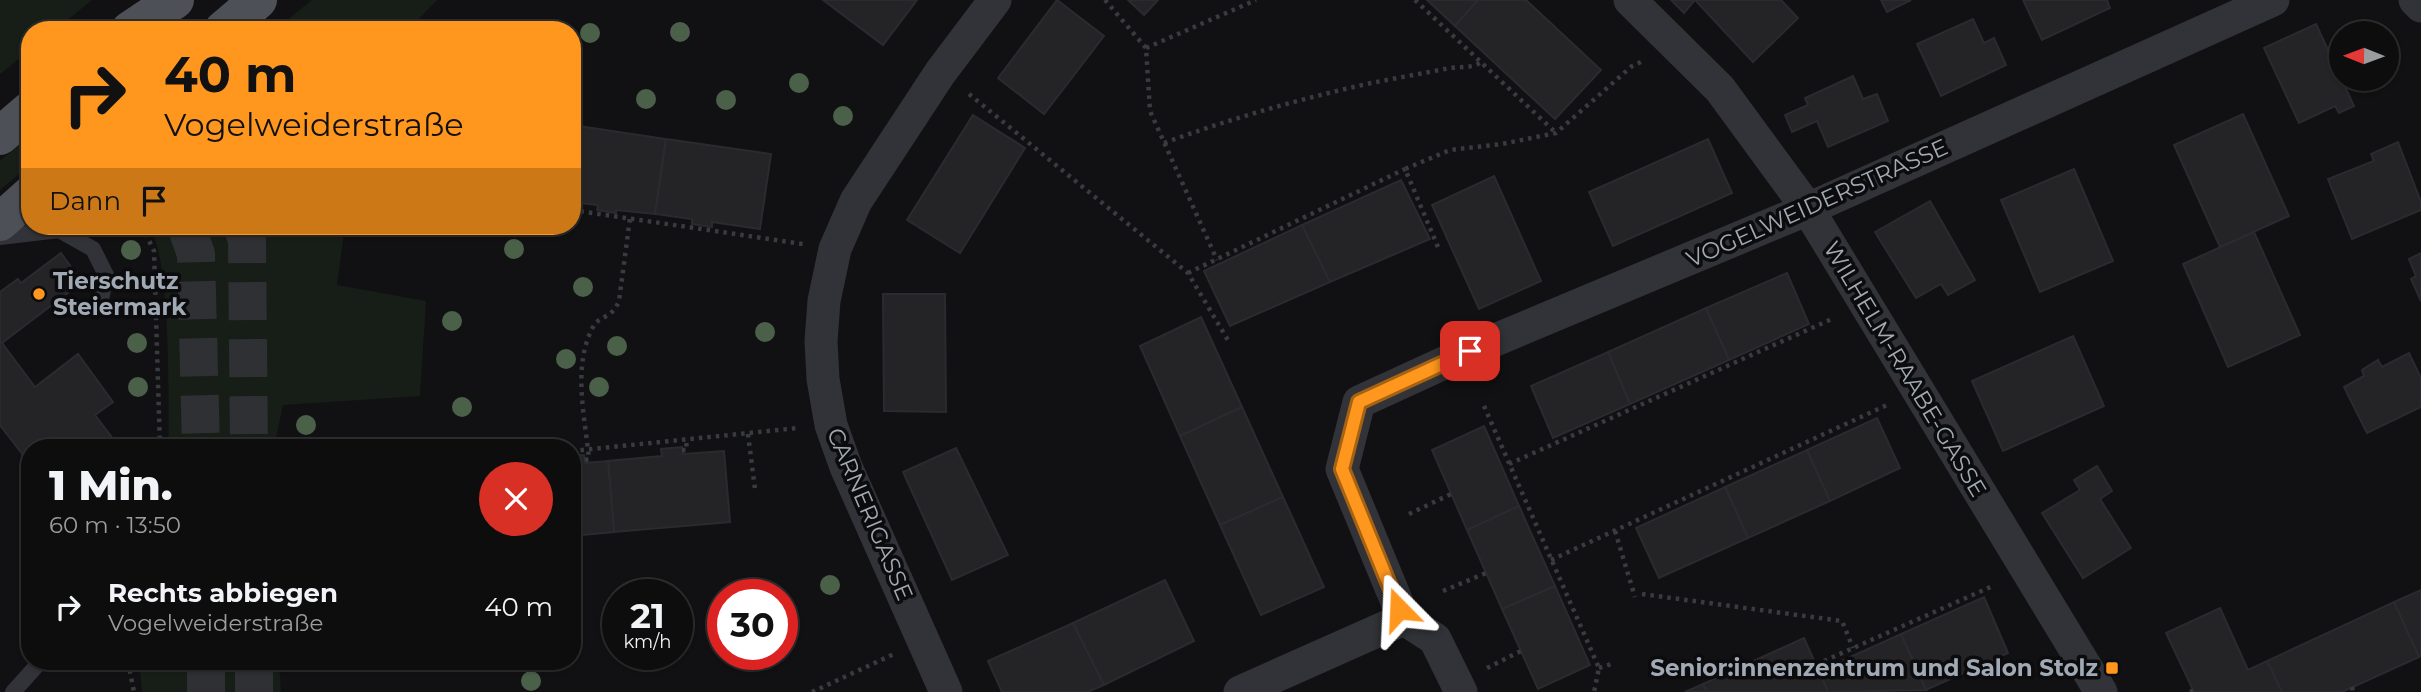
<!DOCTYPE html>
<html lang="de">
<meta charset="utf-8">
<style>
:root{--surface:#0d0d0e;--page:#1b1b1c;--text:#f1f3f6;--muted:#9a9c9e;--line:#2d2d2e}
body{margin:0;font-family:Montserrat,sans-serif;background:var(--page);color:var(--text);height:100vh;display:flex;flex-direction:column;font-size:26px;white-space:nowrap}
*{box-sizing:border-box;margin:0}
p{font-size:23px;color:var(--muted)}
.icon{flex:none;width:38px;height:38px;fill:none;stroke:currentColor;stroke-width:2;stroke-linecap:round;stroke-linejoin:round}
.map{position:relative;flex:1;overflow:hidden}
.drawer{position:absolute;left:21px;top:439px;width:560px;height:231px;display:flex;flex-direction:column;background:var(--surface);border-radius:28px;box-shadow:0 2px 5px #0004,0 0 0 2px var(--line)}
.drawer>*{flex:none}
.banner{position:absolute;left:21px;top:21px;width:560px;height:214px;border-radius:28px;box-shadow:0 2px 5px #0004,0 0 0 2px var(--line);background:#ff961d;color:#111;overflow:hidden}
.needle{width:46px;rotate:271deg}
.buttons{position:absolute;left:2329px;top:21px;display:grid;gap:14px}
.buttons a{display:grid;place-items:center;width:70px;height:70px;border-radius:50%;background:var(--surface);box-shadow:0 2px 5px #0004,0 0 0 2px var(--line);font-size:35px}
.speed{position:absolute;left:602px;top:579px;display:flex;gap:14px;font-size:35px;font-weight:700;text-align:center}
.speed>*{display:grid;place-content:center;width:91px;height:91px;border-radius:50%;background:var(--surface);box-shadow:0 2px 5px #0004,0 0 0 2px var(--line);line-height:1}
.speed small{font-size:18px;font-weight:400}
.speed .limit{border:10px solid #d22;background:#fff;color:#111}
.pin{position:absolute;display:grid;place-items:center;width:60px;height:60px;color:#fff;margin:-30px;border-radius:14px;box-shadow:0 4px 10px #0006}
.me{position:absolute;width:77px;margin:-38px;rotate:339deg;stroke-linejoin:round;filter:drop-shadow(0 0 5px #0008)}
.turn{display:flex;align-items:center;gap:24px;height:147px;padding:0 28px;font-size:32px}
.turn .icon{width:91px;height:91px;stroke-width:2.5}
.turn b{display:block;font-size:49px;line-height:60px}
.then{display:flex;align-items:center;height:66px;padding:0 28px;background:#0003;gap:14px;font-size:26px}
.round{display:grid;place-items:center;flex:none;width:74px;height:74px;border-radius:37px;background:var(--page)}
.headline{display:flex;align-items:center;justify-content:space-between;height:119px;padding:0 28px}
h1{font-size:42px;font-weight:800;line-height:52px}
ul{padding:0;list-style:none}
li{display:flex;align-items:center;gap:21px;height:98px;padding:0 28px}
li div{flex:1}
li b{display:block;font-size:26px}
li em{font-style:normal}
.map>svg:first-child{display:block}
.green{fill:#171e17}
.building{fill:#242427;stroke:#2b2b2f;stroke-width:2}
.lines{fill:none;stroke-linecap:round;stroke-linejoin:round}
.primary-tunnel{stroke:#2e3033;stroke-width:38;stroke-dasharray:38 19;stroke-linecap:butt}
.path{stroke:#383b3f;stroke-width:4.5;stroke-dasharray:3.5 5;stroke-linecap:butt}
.service{stroke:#323338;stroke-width:16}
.minor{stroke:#323338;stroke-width:33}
.primary{stroke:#4d5157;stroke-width:38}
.tree{fill:#4a6049}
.route-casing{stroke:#a66213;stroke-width:18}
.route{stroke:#ff961d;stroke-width:12}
.poi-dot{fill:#ff961d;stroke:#0c0c0e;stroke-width:2.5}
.labels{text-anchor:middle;stroke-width:7;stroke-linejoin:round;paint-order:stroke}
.street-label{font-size:23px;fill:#a1aab4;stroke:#0c0c0e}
.poi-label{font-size:23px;font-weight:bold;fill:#a1aab4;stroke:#0c0c0e;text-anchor:start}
</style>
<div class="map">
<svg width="2421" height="692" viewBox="0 0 2421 692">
<rect width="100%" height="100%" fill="#111113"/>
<!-- green -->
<g class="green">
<polygon points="0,0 92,0 55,30 30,30 30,50 0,74"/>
<polygon points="312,0 437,0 408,30 280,30 280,26"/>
<polygon points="30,135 30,165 0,190 0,161"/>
<path d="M148,226h197l-8,59 89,16 -6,95 -137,9 -9,43h-105c-1,-42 3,-196 -21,-222z"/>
<polygon points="139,662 279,662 281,692 142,692"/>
</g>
<!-- building -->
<g class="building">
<polygon points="823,0 917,0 883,45"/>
<polygon points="1057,0 1104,36 1044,114 998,78"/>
<polygon points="1128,0 1158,0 1144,15"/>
<polygon points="1427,0 1478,0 1455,26"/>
<polygon points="1478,0 1526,0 1601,70 1555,119 1455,26"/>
<polygon points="1671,0 1695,0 1684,13"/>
<polygon points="1695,0 1781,0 1798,18 1753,62"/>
<polygon points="1881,0 1911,0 1887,12"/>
<polygon points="2023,0 2107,0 2110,8 2042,40"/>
<polygon points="1973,19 1984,43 1994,38 2006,65 1941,96 1917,44"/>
<polygon points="2316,24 2354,106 2339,113 2335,106 2299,123 2264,48"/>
<polygon points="1853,76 1863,99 1877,94 1888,121 1828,147 1817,121 1792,132 1785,115 1808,105 1805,98"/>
<polygon points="2243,114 2289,216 2220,247 2174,145"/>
<polygon points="973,115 1025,148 960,253 907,220"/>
<polygon points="572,125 666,139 655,214 616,210 616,213 597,210 598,205 572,202"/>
<polygon points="666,139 771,154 760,229 712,222 712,227 692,224 692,219 655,214"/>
<polygon points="1708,139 1732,193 1613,246 1589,192"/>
<polygon points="2398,142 2421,202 2421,210 2352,239 2328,179 2374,161 2371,154"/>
<polygon points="2074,169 2113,261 2040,292 2001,200"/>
<polygon points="1494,176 1541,281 1479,309 1432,205"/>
<polygon points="1401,180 1430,239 1330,282 1302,225"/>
<polygon points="1930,201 1975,280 1948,295 1941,284 1916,298 1875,232"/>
<polygon points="1302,225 1330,282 1230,326 1204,271"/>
<polygon points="2254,232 2300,335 2228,367 2183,264"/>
<polygon points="61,253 82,282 2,343 35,387 78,354 113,402 95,415 120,448 30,448 30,464 0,425 0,292 18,279 21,283"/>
<polygon points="2421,253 2421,301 2411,279 2416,276 2409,259"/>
<polygon points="1787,273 1809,324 1729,360 1706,308"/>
<polygon points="883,294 945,294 946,412 884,411"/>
<polygon points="1706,308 1729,360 1630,404 1608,352"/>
<polygon points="1201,317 1242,407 1180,436 1140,346"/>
<polygon points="2073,336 2104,406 2003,451 1972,381"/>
<polygon points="1608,352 1630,404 1553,438 1531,386"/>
<polygon points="2409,353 2421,378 2421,407 2367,433 2344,387 2364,376 2362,370 2378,360 2382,367"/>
<polygon points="1242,407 1283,497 1220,525 1180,436"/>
<polygon points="1877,418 1900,468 1830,501 1807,450"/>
<polygon points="1484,426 1519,506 1467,530 1432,450"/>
<polygon points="682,447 683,454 724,451 730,522 614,532 608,461 662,456 661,449"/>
<polygon points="956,448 1008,555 952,580 903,472"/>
<polygon points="1807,450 1830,501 1748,538 1725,487"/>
<polygon points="584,455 585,463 608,461 614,532 572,536 572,456"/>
<polygon points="2097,466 2112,491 2100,499 2131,548 2083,578 2042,513 2080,490 2074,480"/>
<polygon points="1725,487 1748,538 1659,578 1636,528"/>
<polygon points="1283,497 1324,587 1261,615 1220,525"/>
<polygon points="1519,506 1555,586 1502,609 1467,530"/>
<polygon points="1165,580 1194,641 1104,685 1073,623"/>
<polygon points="1555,586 1590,665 1538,689 1502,609"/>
<polygon points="2421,590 2421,655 2419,657 2394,602"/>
<polygon points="1984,597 2008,653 1926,690 1901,634"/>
<polygon points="2394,602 2419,657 2342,692 2282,692 2267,661"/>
<polygon points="2220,608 2248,670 2267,661 2282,692 2194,692 2166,633"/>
<polygon points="1073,623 1104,685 1087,692 1002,692 988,661"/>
<polygon points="1901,634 1926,690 1828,692 1819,671"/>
<polygon points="1804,638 1828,692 1707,692 1703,684"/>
<polygon points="1703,684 1707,692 1685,692"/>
</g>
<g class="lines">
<!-- primary-tunnel -->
<g class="primary-tunnel">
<polyline points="186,226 196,254 201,448"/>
<polyline points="242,226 247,240 249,448"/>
<polyline points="206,662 206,692"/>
<polyline points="254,662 254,692"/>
</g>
<!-- path -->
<g class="path">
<polyline points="1105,0 1146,48 1150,111 1217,260"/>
<polyline points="1415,0 1555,132"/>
<polyline points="1146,48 1256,0"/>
<polyline points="969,94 1188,273 1229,342"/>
<path d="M1164,143c68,-25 136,-44 207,-60 26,-5 53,-10 79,-15 11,-2 22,1 31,-6"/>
<polyline points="572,210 803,244"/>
<polyline points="142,226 154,251 160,448"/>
<polyline points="1438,247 1405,169 1450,150 1502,144 1556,133 1632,66 1643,61"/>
<polyline points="1188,273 1405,169"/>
<polyline points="1484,406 1599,668 1594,692"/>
<polyline points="748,434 755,489"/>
<polyline points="682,450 687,450 686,440"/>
<polyline points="572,451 798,428"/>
<path d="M585,460l4,-1c-4,-42 -17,-93 4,-132 6,-12 18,-7 26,-26l11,-83"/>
<polyline points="1509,464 1834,318"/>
<polyline points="1409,514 1451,494"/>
<polyline points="1615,531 1635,597"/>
<polyline points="1551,560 1887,405"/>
<polyline points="1443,591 1486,573"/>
<polyline points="1642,594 1842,621 1853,648"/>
<polyline points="1824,661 1995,585"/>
<polyline points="128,662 134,692"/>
<polyline points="1487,668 1521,651"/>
<polyline points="1599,668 1615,663"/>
<polyline points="2352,687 2353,692"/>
<polyline points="812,692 894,654"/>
<polyline points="2190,692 2193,691"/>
</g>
<!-- service -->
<g class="service">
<polyline points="0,237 59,230 93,249 106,275 100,305"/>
<polyline points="13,692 40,662"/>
</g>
<!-- minor -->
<g class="minor">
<polyline points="1630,0 1720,89 1808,209 2101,692"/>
<polyline points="2415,0 2421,6"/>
<polyline points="946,692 846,467 831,425 823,379 821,341 824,301 835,249 856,201 940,73 995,0"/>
<polyline points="1240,692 1404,619"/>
<polyline points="1461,692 1435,639 1404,619 1342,469 1359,402 1481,346 1808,209 2273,0"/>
</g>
<!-- primary -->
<g class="primary">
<polyline points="130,30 175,0"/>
<polyline points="223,30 258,0"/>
<polyline points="0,136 30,110"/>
<polyline points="0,222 30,195"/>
</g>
</g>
<!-- trees -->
<g class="tree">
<circle cx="680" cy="32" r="10"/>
<circle cx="590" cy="33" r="10"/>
<circle cx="799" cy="83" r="10"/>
<circle cx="646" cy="99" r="10"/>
<circle cx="726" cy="100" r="10"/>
<circle cx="843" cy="116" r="10"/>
<circle cx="514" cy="249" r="10"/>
<circle cx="131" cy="250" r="10"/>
<circle cx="583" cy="287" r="10"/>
<circle cx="452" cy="321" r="10"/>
<circle cx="765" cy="332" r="10"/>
<circle cx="137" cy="343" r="10"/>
<circle cx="617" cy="346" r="10"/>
<circle cx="566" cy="359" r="10"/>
<circle cx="138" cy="387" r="10"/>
<circle cx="599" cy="387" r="10"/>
<circle cx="462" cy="407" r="10"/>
<circle cx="306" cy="425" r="10"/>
<circle cx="830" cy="585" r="10"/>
<circle cx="531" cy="681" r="10"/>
</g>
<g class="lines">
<defs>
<polyline id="route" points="1399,609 1342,469 1359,402 1470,351"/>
</defs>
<!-- route casing -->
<use href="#route" class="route-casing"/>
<!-- route -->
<use href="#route" class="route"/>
</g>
<!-- markers -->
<g class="poi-dot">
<circle cx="39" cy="294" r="7"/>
<rect x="2105" y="661" width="14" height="14" rx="3.5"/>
</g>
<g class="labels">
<!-- street labels -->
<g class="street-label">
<text transform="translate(1817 203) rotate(-24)" y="8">VOGELWEIDERSTRASSE</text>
<text transform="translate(1905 369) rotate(59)" y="8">WILHELM-RAABE-GASSE</text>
<text transform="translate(870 514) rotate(67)" y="8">CARNERIGASSE</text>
</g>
<!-- poi labels -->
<g class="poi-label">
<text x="53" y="289">Tierschutz<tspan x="53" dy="26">Steiermark</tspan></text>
<text x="2098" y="676" text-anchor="end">Senior:innenzentrum und Salon Stolz</text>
</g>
</g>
</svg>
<div class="buttons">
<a><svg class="needle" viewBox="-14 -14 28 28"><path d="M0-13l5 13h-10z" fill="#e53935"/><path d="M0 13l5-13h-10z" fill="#9a9c9e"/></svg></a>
</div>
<div class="speed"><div>21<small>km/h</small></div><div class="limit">30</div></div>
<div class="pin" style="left:1470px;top:351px;background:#d93025"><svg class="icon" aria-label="arrive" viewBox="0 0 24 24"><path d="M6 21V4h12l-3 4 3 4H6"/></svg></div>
<svg class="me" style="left:1399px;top:609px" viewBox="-20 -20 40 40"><path d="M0-17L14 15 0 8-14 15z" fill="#ff961d" stroke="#fff" stroke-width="4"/></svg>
<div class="banner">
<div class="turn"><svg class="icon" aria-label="right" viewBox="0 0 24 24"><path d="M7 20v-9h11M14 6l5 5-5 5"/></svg><div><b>40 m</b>Vogelweiderstraße</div></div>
<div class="then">Dann<svg class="icon" aria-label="arrive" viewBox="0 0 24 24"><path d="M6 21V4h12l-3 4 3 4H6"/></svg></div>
</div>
<section class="drawer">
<div class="headline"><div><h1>1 Min.</h1><p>60 m · 13:50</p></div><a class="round" style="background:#d93025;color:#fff"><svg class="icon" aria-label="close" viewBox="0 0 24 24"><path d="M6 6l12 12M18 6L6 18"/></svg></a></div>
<ul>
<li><svg class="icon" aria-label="right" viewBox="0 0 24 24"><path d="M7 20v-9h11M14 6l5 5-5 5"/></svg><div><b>Rechts abbiegen</b><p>Vogelweiderstraße</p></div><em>40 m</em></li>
</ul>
</section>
</div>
